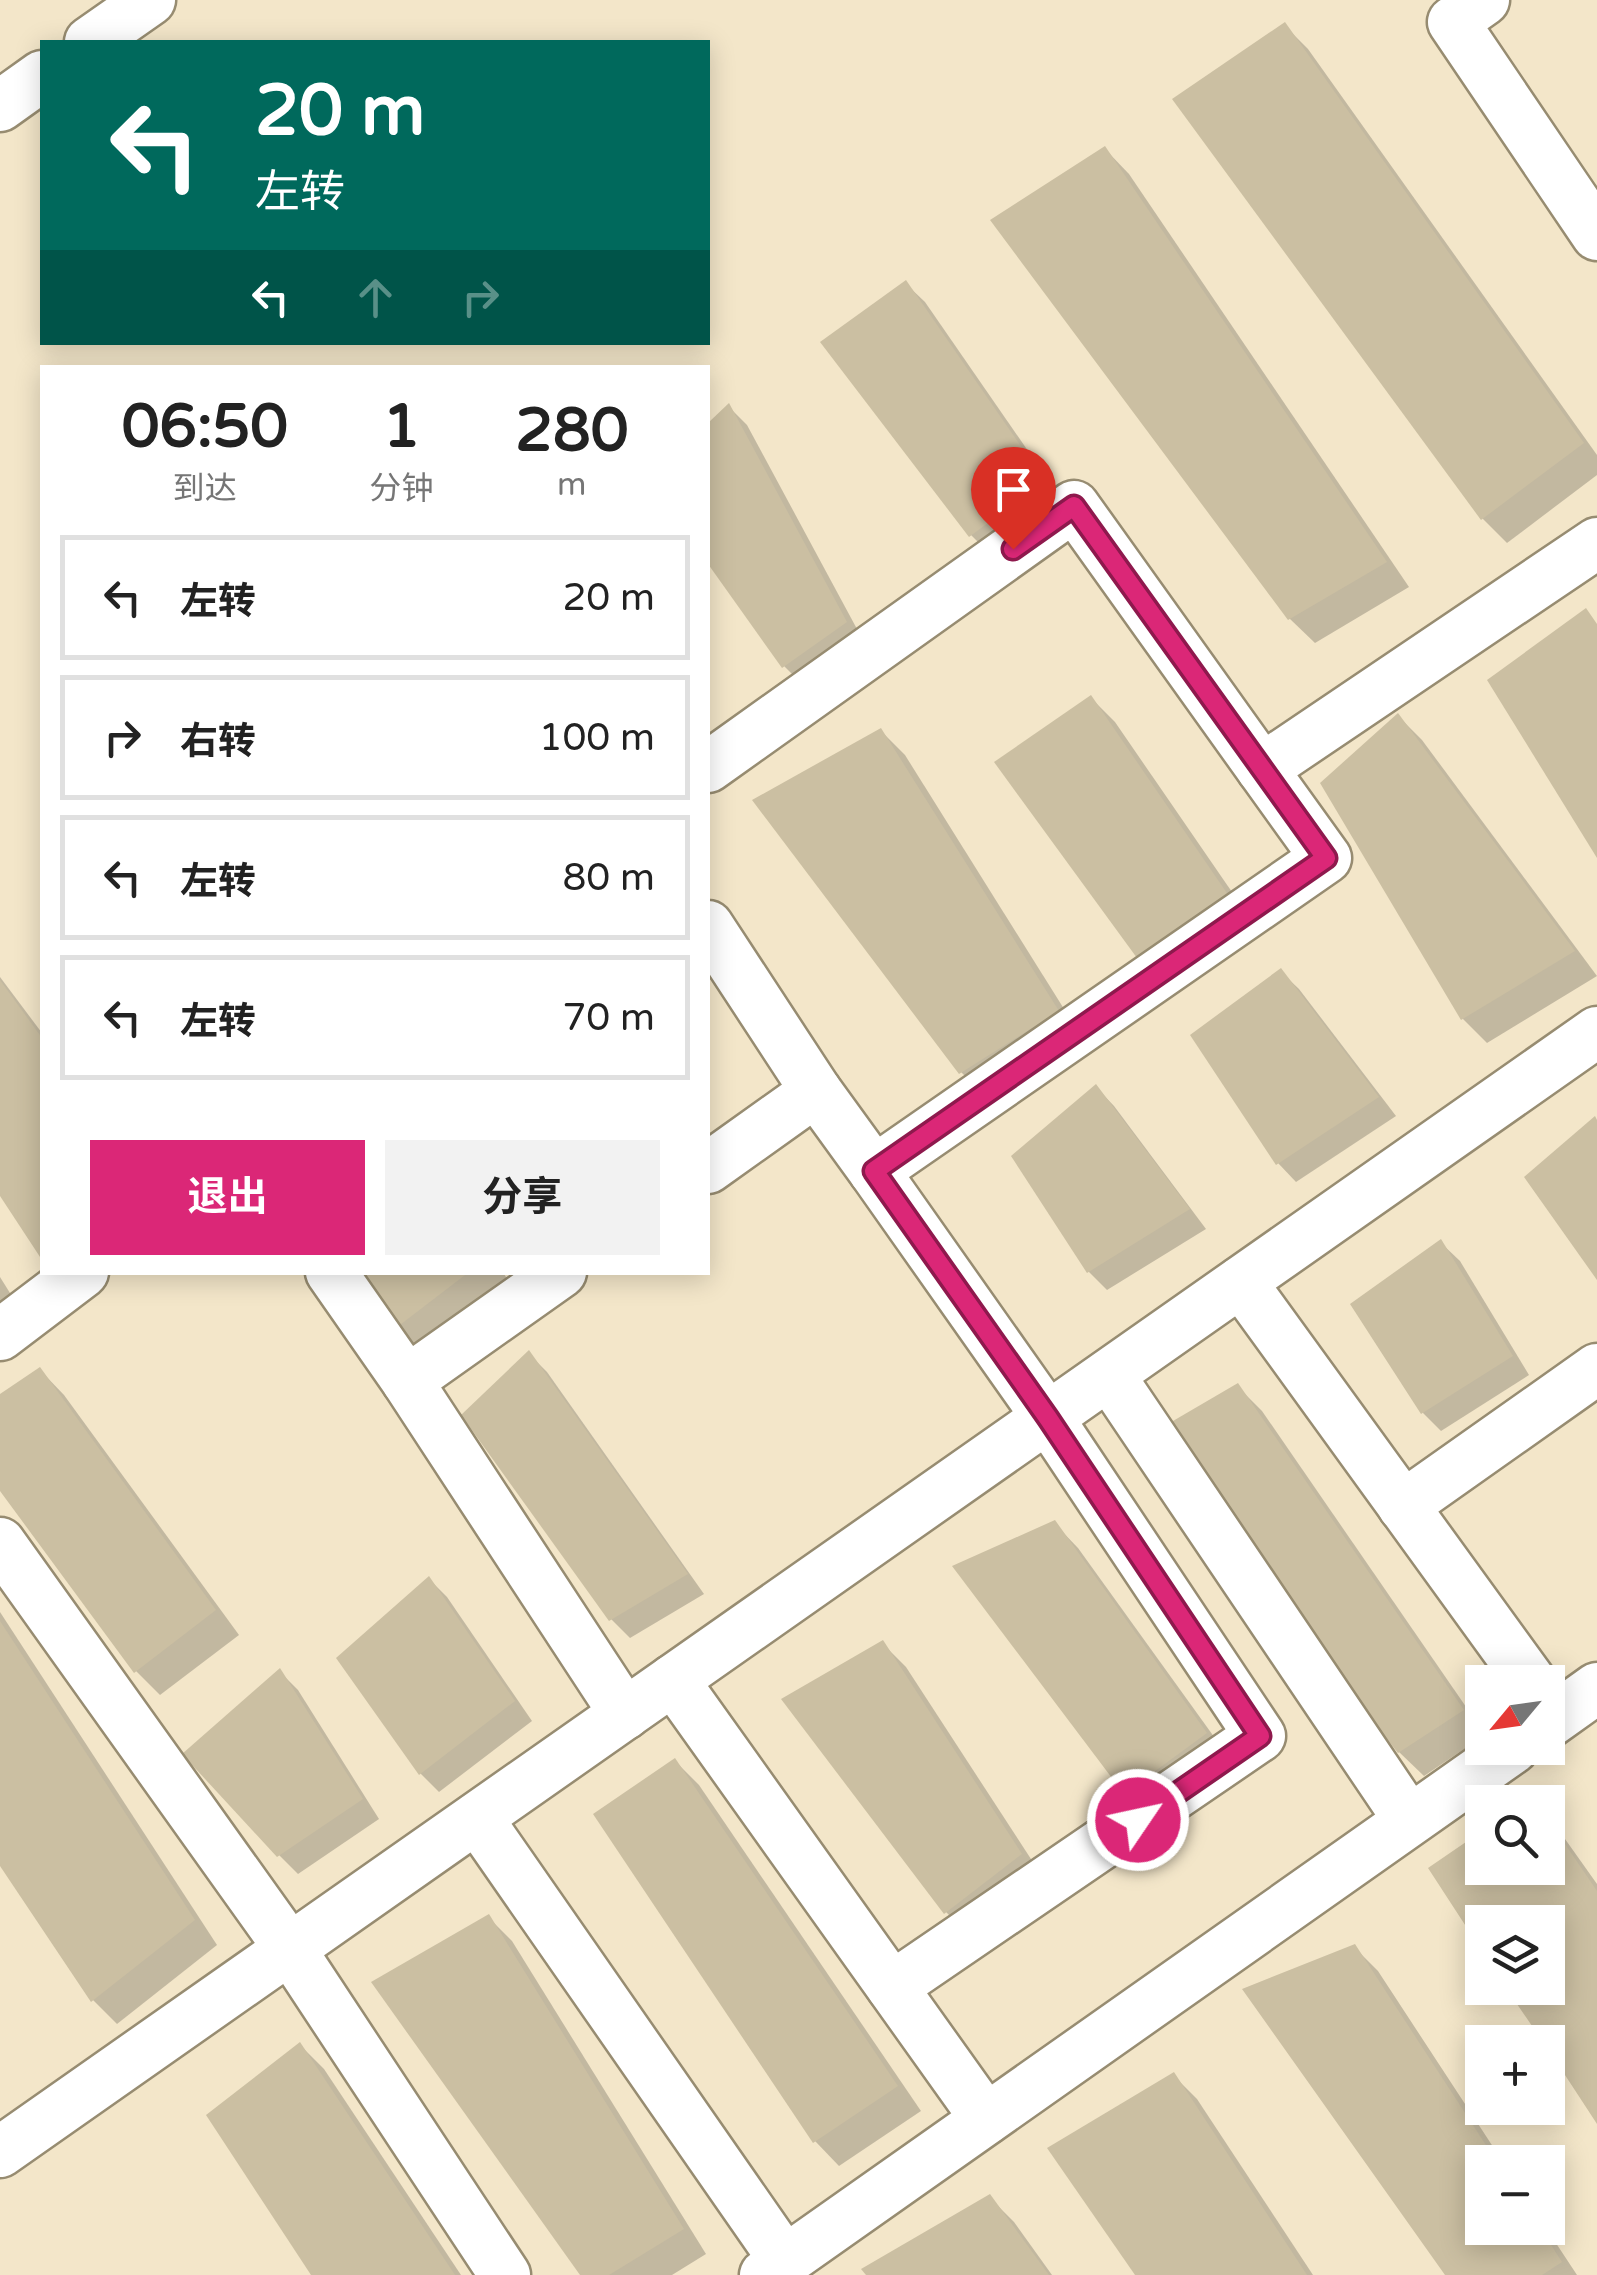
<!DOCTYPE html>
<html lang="zh">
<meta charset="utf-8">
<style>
:root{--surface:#fff;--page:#f2f2f2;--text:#222;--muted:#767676;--line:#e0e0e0;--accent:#db2777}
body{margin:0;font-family:"Varela Round","Noto Sans SC",sans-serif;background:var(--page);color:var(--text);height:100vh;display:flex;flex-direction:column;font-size:38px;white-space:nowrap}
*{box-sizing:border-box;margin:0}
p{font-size:32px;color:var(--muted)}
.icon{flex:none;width:55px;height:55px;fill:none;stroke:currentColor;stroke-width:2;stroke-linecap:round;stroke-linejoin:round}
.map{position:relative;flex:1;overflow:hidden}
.panel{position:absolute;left:40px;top:365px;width:670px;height:910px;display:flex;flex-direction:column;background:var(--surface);border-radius:0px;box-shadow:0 5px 25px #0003}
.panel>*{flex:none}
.guide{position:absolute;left:40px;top:40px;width:670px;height:305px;border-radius:0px;box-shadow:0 5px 25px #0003;background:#00695c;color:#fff;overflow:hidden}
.needle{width:65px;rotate:241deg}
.buttons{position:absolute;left:1465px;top:1665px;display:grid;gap:20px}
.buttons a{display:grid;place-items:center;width:100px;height:100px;border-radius:0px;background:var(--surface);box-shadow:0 5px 25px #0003;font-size:50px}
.pin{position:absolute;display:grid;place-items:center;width:85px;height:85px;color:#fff;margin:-102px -42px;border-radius:50% 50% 50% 0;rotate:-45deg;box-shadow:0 0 10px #0007}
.pin .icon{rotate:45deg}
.me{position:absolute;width:110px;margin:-55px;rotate:56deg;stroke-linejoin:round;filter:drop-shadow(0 0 8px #0008)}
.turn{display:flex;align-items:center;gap:35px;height:210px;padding:0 50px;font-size:45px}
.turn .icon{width:130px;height:130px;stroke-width:2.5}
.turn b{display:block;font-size:70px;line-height:85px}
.lanes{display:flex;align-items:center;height:95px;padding:0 50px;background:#0003;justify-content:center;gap:50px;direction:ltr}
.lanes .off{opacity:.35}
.eta{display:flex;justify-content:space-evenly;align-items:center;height:170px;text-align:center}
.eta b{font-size:60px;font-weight:700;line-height:70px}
.cta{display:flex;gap:20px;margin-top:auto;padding:20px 50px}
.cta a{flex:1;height:115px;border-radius:0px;background:var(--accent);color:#fff;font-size:40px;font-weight:700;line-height:115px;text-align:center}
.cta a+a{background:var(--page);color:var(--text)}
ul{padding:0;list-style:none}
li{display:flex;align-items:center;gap:30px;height:125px;margin:0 20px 15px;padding:0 30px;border:5px solid var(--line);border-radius:0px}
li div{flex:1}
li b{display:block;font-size:38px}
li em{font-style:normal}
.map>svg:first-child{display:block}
.shadow{fill:#0003}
.building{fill:#cbbfa2}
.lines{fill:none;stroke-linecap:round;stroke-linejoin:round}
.minor-casing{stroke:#978c71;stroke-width:55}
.minor{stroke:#fff;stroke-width:50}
.route-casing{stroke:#8e194d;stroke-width:25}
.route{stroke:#db2777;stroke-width:18}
</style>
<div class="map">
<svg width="1597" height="2275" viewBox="0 0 1597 2275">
<rect width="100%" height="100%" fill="#f3e6c9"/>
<!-- shadow -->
<g class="shadow">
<polygon points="1284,25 1308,49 1597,455 1597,475 1507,543 1483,519 1175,99"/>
<polygon points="1105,149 1129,174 1409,587 1315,643 1290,619 994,221"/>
<polygon points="906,284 925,302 1062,500 990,554 971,535"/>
<polygon points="729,407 747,425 864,642 803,685 784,666 708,560 708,426"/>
<polygon points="1091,698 1115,722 1254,924 1163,980 1138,956"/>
<polygon points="1398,716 1422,740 1597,976 1487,1043 1463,1019"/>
<polygon points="881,731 905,755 1081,1036 985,1096 961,1072"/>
<polygon points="1280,971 1299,989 1396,1116 1296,1182 1278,1163"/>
<polygon points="0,977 42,1033 42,1255 0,1191"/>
<polygon points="1096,1087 1114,1106 1206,1229 1107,1290 1089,1272"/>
<polygon points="1441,1243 1460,1261 1529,1375 1441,1431 1423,1413"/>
<polygon points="336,1272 503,1272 510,1284 405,1363"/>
<polygon points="0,1277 20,1309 0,1320"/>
<polygon points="529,1354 547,1372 704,1594 630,1638 611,1619"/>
<polygon points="40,1370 64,1395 239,1635 160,1695 136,1671 0,1487 0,1398"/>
<polygon points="1238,1387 1262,1411 1482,1730 1482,1737 1424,1776 1399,1752"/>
<polygon points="1054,1523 1078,1548 1230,1759 1150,1816 1126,1792"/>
<polygon points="429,1579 447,1597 532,1721 439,1792 421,1774 339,1658"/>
<polygon points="0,1612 217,1945 117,2024 93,2000 0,1862"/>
<polygon points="882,1643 906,1667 1044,1879 970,1936 946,1912 784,1700"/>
<polygon points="280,1672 298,1690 379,1819 298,1874 279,1855"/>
<polygon points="675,1761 699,1785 921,2111 839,2166 815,2141"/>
<polygon points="1548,1815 1597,1884 1597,2120 1509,1988 1548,1988 1548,1922 1482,1922 1482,1947 1431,1869 1482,1834 1482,1868 1548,1868"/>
<polygon points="488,1917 512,1941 706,2254 672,2275 583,2275"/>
<polygon points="1354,1947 1378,1971 1503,2162 1482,2162 1482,2228 1546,2228 1577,2275 1448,2275"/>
<polygon points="300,2045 324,2069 461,2275 314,2275"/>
<polygon points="1173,2075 1197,2099 1313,2275 1138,2275"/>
<polygon points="989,2197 1014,2222 1052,2275 869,2275"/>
</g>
<!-- building -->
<g class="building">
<polygon points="1285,22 1584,443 1481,520 1172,99"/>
<polygon points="1105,146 1387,562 1288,620 990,220"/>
<polygon points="906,280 1045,481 969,537 820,342"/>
<polygon points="729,403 847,622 782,668 708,564 708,423"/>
<polygon points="1586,608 1597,624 1597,858 1487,680"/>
<polygon points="1091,695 1231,899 1137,958 994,762"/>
<polygon points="1398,713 1575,951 1461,1020 1320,783"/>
<polygon points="881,728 1059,1011 959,1074 752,800"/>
<polygon points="1281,968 1379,1097 1276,1165 1190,1035"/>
<polygon points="0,980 42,1038 42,1260 0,1196"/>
<polygon points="1096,1084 1190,1209 1087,1273 1011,1156"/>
<polygon points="1595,1116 1597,1120 1597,1280 1524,1177"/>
<polygon points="1441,1239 1513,1356 1421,1414 1350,1304"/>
<polygon points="333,1272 469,1272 379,1341"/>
<polygon points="529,1350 688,1574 609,1621 461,1415"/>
<polygon points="40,1367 216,1610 134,1673 0,1491 0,1394"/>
<polygon points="1238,1383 1464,1710 1398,1753 1149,1435"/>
<polygon points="1055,1520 1207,1733 1124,1794 952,1566"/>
<polygon points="429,1576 515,1701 419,1775 336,1658"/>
<polygon points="0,1621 195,1920 91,2002 0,1866"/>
<polygon points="883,1640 1022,1854 944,1914 781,1699"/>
<polygon points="280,1668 363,1799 277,1857 182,1754"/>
<polygon points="675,1758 898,2086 813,2143 593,1814"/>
<polygon points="1548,1819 1597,1891 1597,2124 1548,2049 1548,2042 1543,2042 1506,1988 1548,1988 1548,1922 1482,1922 1482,1951 1428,1868 1482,1831 1482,1868 1548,1868"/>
<polygon points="489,1914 684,2229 609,2275 580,2275 371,1982"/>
<polygon points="1355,1944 1497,2162 1482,2162 1482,2228 1540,2228 1562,2262 1542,2275 1445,2275 1242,1989"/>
<polygon points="300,2042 455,2275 311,2275 206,2115"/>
<polygon points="1174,2072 1307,2275 1135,2275 1047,2148"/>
<polygon points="990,2194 1049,2275 866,2275 861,2269"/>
</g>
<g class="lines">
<defs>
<g id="minor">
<polyline points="1484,0 1453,22 1597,235"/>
<polyline points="90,42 150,0"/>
<polyline points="0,106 42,76"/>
<polyline points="708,767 1074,506 1262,769"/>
<polyline points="708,926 816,1091 874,1171"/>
<polyline points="708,1168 816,1091"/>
<polyline points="331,1272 407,1381 561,1272"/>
<polyline points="1241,1282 1531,1682"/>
<polyline points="0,1335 83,1272"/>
<polyline points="1109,1375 1409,1820"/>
<polyline points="407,1381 625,1714"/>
<polyline points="1403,1506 1597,1369"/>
<polyline points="0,1543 290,1949 505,2275"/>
<polyline points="673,1680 986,2119"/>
<polyline points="1548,1723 1597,1688"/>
<polyline points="477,1818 785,2261"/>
<polyline points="892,1987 1260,1736 1048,1418 874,1171 1326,858 1262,769 1597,543"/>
<polyline points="0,2152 1597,1032"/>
<polyline points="765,2275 1513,1748"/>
</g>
</defs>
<!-- minor casing -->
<use href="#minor" class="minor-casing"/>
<!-- minor -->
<use href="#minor" class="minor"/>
</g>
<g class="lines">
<defs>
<polyline id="route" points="1013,549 1074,506 1326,858 874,1171 1048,1418 1260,1736 1138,1820"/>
</defs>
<!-- route casing -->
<use href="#route" class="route-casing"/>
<!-- route -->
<use href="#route" class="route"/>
</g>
</svg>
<div class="buttons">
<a><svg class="needle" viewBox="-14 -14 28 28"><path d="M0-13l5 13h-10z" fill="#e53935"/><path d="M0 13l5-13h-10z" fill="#767676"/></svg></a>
<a><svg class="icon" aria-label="search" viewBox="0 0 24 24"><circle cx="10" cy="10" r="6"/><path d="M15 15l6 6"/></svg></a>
<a><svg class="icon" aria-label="layers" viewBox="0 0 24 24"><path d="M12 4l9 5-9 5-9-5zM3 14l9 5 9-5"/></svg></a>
<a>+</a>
<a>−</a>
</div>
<div class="pin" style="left:1013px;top:549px;background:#d93025"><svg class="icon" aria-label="arrive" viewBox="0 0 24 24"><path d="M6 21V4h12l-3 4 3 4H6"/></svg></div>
<svg class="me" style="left:1138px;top:1820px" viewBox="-20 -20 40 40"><circle r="17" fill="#db2777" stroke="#fff" stroke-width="3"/><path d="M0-11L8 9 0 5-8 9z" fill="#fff"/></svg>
<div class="guide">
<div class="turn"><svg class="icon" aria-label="left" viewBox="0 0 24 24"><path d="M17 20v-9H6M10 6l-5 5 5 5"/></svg><div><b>20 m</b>左转</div></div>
<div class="lanes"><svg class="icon" aria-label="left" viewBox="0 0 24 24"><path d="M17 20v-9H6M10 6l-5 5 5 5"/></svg><svg class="icon off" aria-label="ahead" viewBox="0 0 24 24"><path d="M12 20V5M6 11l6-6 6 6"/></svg><svg class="icon off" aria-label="right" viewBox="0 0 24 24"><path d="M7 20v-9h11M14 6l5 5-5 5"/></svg></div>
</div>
<section class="panel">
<div class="eta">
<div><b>06:50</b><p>到达</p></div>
<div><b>1</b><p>分钟</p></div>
<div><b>280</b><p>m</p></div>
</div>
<ul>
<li><svg class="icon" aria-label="left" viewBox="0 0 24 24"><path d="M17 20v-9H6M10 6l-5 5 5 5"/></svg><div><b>左转</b></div><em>20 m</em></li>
<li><svg class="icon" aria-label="right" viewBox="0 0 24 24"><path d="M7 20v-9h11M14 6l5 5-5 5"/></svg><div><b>右转</b></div><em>100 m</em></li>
<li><svg class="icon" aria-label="left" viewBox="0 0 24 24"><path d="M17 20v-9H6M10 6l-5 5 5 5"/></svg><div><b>左转</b></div><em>80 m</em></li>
<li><svg class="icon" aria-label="left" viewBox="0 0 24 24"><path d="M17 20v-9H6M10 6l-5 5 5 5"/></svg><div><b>左转</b></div><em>70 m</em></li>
</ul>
<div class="cta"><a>退出</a><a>分享</a></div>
</section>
</div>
